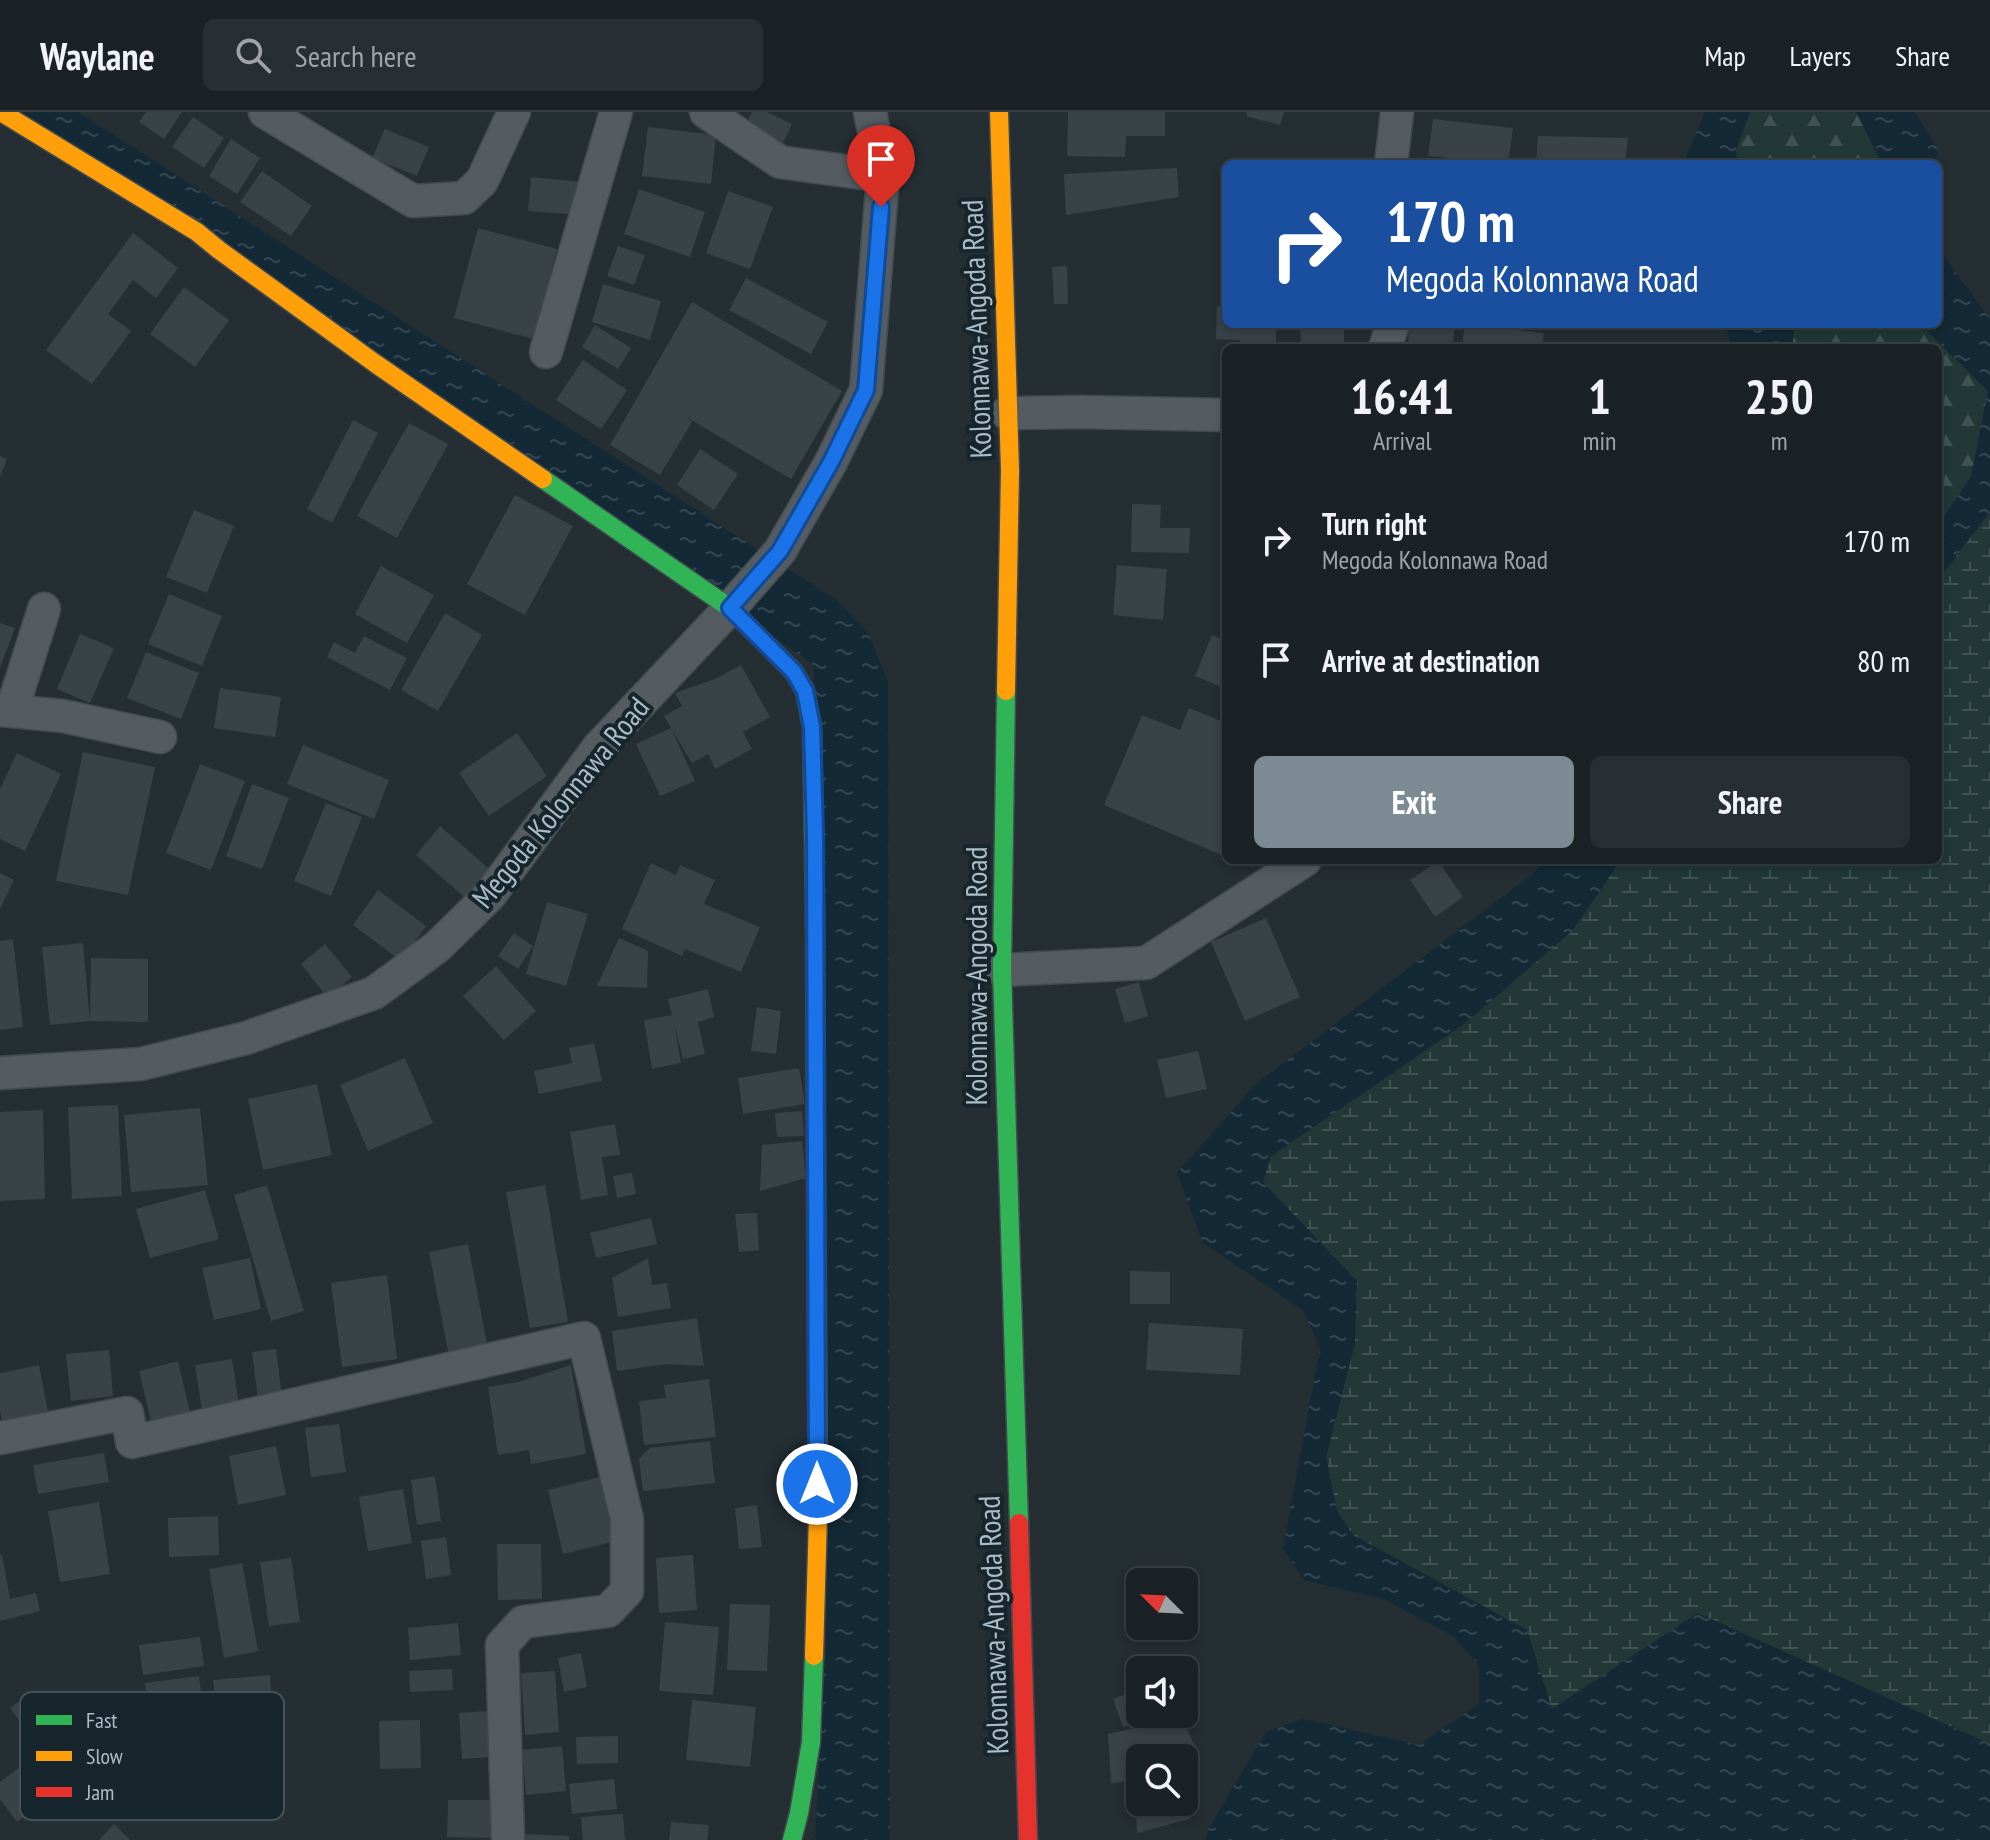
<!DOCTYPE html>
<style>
:root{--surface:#1b2226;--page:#282f32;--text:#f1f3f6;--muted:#a0a4a7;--line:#393f43;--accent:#7c8a93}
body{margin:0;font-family:"PT Sans Narrow",sans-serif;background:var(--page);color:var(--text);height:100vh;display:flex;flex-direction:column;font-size:30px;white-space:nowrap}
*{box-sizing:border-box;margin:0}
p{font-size:26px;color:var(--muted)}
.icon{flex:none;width:44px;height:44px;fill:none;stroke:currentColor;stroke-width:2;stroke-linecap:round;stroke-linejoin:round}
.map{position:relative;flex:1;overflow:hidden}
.drawer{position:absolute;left:1222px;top:232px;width:720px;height:520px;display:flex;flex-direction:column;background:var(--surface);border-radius:12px;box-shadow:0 4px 12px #0003,0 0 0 2px var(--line)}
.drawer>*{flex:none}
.hud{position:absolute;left:1222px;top:48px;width:720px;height:168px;border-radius:12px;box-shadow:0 4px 12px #0003,0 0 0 2px var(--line);background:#1a4fa0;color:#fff;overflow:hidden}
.needle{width:52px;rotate:294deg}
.tools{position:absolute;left:1126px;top:1456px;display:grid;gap:16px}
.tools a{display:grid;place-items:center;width:72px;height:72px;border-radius:12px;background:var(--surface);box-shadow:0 4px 12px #0003,0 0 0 2px var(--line);font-size:40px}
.pin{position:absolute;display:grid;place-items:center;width:68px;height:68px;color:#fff;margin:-82px -34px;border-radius:50% 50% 50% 0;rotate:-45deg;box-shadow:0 0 8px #0007}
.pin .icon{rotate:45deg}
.me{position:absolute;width:88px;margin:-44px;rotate:0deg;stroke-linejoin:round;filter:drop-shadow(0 0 6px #0008)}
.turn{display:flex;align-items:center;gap:28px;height:168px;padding:0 32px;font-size:36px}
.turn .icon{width:104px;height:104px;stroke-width:2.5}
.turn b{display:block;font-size:56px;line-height:68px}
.eta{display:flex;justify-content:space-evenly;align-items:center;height:136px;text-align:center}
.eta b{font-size:48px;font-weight:800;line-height:56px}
.cta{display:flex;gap:16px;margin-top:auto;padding:16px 32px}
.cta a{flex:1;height:92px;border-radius:12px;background:var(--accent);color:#fff;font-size:32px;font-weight:800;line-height:92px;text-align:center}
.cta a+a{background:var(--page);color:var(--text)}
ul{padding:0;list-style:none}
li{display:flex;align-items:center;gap:24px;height:120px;padding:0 32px}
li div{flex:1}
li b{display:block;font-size:30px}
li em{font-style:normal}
header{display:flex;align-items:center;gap:48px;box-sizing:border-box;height:112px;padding:0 40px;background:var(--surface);border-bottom:2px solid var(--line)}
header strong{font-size:38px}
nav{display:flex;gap:44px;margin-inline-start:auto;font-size:28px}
.search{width:560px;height:72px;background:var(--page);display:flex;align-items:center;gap:20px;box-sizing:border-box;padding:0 28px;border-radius:12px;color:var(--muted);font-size:30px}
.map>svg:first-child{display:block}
.forest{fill:url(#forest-firs)}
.wetland{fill:url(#wetland-marsh)}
.water{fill:url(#water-ripples)}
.building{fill:#394247}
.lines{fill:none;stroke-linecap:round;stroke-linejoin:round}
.street-casing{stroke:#414a50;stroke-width:35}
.fast-casing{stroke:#414a50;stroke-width:21}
.slow-casing{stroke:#414a50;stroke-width:21}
.jam-casing{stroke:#414a50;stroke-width:21}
.street{stroke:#545c62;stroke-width:32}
.fast{stroke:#30b455;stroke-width:18}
.slow{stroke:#ff9f0a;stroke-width:18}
.jam{stroke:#e5322d;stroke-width:18}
.route-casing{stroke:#114b97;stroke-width:20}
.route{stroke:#1a73e8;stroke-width:14}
.labels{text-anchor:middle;stroke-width:8;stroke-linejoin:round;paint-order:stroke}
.street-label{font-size:30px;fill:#acbcc6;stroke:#17252d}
.key{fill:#17252d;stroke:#44525b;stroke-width:2}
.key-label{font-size:22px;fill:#acbcc6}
</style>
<header>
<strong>Waylane</strong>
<div class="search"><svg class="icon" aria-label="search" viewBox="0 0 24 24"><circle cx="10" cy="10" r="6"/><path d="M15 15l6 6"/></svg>Search here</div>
<nav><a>Map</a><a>Layers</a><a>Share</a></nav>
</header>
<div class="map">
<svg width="1990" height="1728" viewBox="0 0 1990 1728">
<defs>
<pattern id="forest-firs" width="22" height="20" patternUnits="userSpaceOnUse" patternTransform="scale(2)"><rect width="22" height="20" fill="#213836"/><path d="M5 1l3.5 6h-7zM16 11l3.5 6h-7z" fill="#3f5352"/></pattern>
<pattern id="wetland-marsh" width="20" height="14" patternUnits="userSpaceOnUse" patternTransform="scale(2)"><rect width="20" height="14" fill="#213836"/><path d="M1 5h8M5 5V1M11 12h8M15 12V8" fill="none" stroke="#3f5352"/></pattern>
<pattern id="water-ripples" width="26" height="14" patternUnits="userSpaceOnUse" patternTransform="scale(2)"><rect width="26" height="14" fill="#132936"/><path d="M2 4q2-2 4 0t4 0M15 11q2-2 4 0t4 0" fill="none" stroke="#334652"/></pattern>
</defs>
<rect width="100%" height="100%" fill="#242e33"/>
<!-- forest -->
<g class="forest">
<polygon points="1750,0 1856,0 1879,46 1875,52 1737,52 1736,38"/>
<polygon points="1795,212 1920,212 1988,279 1971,365 1941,409 1938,411 1938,236 1792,236"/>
</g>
<!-- wetland -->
<polygon class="wetland" points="1990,400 1990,1632 1698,1501 1552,1597 1527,1518 1353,1423 1337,1399 1326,1345 1355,1231 1263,1070 1270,1045 1464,912 1572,819 1621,748 1938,748 1938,468"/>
<!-- water -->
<g class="water">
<polygon points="14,0 78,0 838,489 868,521 888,570 890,1728 815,1728 826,1530 814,553"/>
<polygon points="1705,0 1750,0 1736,38 1737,52 1683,52"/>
<polygon points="1856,0 1915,0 1938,38 1936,52 1875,52 1879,46"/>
<polygon points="1938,136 1990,207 1990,400 1938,468 1938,411 1941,409 1971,365 1988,279 1920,212 1938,212"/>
<polygon points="1725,212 1795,212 1792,236 1732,236"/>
<polygon points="1543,748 1621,748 1572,819 1464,912 1270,1045 1263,1070 1357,1169 1355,1231 1326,1345 1337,1399 1353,1423 1527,1518 1552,1597 1698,1501 1990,1632 1990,1728 1206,1728 1208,1718 1266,1620 1303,1607 1419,1633 1479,1592 1479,1554 1454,1525 1384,1487 1304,1468 1283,1437 1320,1236 1304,1199 1203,1131 1177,1061 1257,971 1534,761"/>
</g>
<!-- building -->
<g class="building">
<polygon points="146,0 182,0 164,27 139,10"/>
<polygon points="752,0 767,0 792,12 782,33 745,14"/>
<polygon points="1068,0 1165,0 1165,24 1126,24 1125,45 1067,44"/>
<polygon points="1247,0 1284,0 1280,13 1246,4"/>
<polygon points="193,5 224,26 204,56 172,35"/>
<polygon points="1433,7 1513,16 1508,52 1428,44"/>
<polygon points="648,15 716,23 711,72 642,64"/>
<polygon points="385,17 429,35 417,64 372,46"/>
<polygon points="1538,24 1628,26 1625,52 1536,52"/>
<polygon points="231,27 260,46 237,82 209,64"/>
<polygon points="1177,56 1179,85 1066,103 1064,62"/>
<polygon points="262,59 312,94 291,124 240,90"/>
<polygon points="531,65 583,70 580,103 528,99"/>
<polygon points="639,77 705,100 690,145 624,122"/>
<polygon points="728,79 773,95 750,157 706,141"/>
<polygon points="478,116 557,137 534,227 454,206"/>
<polygon points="133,121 178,156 156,186 133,168 108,202 131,219 92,272 46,238"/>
<polygon points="618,134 645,143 634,173 607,164"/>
<polygon points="1067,154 1068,192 1054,192 1052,155"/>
<polygon points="746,166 828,210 811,242 729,198"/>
<polygon points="603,172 661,189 650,228 592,210"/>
<polygon points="184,175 229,208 195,255 150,222"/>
<polygon points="692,190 842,279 791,367 686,305 692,310 660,363 610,333"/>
<polygon points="1217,194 1226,195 1226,212 1276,212 1276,236 1240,236 1240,228 1216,227"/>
<polygon points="1300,212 1344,212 1344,236 1301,236"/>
<polygon points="1409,212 1454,212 1453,236 1408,236"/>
<polygon points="1465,212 1544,221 1542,236 1462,236"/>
<polygon points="595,213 631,236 618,257 582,235"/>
<polygon points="583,248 627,278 601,317 556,288"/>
<polygon points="353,308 378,321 332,411 307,397"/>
<polygon points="409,311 448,332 397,426 357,404"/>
<polygon points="700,337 738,362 714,398 677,373"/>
<polygon points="0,344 7,347 0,365"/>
<polygon points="515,383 573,414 525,503 467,472"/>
<polygon points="1132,392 1161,393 1160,416 1190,416 1189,441 1131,440"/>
<polygon points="194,398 234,414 207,481 166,465"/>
<polygon points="1117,453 1167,457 1163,508 1113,503"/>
<polygon points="381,454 434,483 407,531 355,502"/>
<polygon points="169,482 222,504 202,554 148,532"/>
<polygon points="445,501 482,523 438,599 401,578"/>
<polygon points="0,511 15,516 0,556"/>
<polygon points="80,522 114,536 90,591 57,577"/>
<polygon points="1212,523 1226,529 1226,577 1195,564"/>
<polygon points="364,524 407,546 390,578 327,545 334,530 355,541"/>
<polygon points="146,540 199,561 181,607 127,586"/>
<polygon points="741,553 770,605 743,620 752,637 715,657 708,642 692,651 671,616 695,669 660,684 636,632 671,616 664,604 682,594 675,581 715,567"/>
<polygon points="220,576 281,585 275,625 214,616"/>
<polygon points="1189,596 1226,611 1226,745 1104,693 1142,603 1180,618"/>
<polygon points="517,621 547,664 489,704 459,661"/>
<polygon points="303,633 389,668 374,707 287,672"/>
<polygon points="83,640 155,655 128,783 56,769"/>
<polygon points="17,641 61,662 25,739 0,727 0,677"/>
<polygon points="200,652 245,669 211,758 166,741"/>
<polygon points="252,672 289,686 262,757 226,744"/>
<polygon points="326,691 362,705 331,784 294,769"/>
<polygon points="440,714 495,762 470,790 416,743"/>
<polygon points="1438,749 1463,785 1435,805 1410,768"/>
<polygon points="651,751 676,763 680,753 715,768 704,792 760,815 741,860 685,837 682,844 622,817"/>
<polygon points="0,761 14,768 0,797"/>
<polygon points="378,778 426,814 401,849 353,813"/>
<polygon points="547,790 588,802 566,874 526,862"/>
<polygon points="1266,806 1300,885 1245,909 1211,830"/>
<polygon points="514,821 533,834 518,857 498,844"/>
<polygon points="619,826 648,839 647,876 597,874"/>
<polygon points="13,827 23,915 0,918 0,829"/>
<polygon points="83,831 90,909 50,913 42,835"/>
<polygon points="325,832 352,865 327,885 301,852"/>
<polygon points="91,846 148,847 148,910 90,909"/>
<polygon points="496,854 536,899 504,928 463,884"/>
<polygon points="1139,870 1148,904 1125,911 1115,877"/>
<polygon points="708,877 714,905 698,910 705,942 683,947 674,912 681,951 652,957 644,908 672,903 668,887"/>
<polygon points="757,895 781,899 776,942 751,939"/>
<polygon points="594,931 602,969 539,982 534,959 572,951 569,936"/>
<polygon points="1198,939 1207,977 1166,986 1157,948"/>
<polygon points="405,946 433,1011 368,1039 340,973"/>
<polygon points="799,956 805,992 743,1002 738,966"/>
<polygon points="317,972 332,1043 263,1058 248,987"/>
<polygon points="118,993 122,1084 72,1087 68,995"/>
<polygon points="200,996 208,1073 131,1080 124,1003"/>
<polygon points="43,998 45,1087 0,1089 0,1000"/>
<polygon points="802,999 804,1024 777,1025 775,1001"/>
<polygon points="615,1012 620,1043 602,1045 608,1083 581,1088 570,1020"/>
<polygon points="802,1029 806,1066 760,1079 762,1033"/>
<polygon points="632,1061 636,1082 617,1086 613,1064"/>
<polygon points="267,1073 304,1199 271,1209 234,1083"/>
<polygon points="545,1073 568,1210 530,1216 506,1080"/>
<polygon points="205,1078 219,1127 150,1146 136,1097"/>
<polygon points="757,1101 759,1138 739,1140 735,1102"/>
<polygon points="651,1106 657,1132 596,1146 590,1121"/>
<polygon points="468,1132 488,1237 449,1244 429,1140"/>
<polygon points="250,1146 261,1197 214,1208 202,1156"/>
<polygon points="648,1146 652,1173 667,1171 671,1196 618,1205 612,1166"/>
<polygon points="1130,1159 1170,1160 1170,1192 1130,1192"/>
<polygon points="387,1163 397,1247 342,1255 331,1171"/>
<polygon points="697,1206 704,1254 666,1252 617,1259 612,1219"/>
<polygon points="1149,1211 1243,1217 1240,1263 1146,1258"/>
<polygon points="276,1237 282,1284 258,1288 252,1240"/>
<polygon points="109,1238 113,1284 71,1289 66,1242"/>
<polygon points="232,1247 239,1292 202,1299 195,1253"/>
<polygon points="178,1249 191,1304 152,1313 139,1259"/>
<polygon points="39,1253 49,1305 3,1314 0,1299 0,1261"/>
<polygon points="571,1253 586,1342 531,1352 529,1338 498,1343 488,1275 518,1270"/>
<polygon points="709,1267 716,1325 644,1333 639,1289 666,1286 664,1273"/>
<polygon points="339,1312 346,1360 311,1365 305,1316"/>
<polygon points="710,1329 715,1371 643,1379 639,1347 650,1336"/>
<polygon points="276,1334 286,1383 238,1393 229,1344"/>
<polygon points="104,1341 109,1370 38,1382 33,1353"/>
<polygon points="608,1363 625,1427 563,1442 548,1378"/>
<polygon points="435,1364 441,1409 417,1413 411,1368"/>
<polygon points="403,1377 412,1431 368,1439 359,1385"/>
<polygon points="99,1390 110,1462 60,1470 48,1399"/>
<polygon points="757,1393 762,1435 739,1437 735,1396"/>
<polygon points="218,1404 219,1443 169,1445 168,1406"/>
<polygon points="446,1425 451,1463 426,1467 421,1429"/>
<polygon points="497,1432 541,1432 542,1487 498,1488"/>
<polygon points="0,1443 2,1443 10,1487 36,1481 40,1499 0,1509"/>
<polygon points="693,1443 697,1498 659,1501 656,1446"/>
<polygon points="291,1446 300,1510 269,1514 260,1450"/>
<polygon points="242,1451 258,1539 224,1546 209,1457"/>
<polygon points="730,1492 770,1493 767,1559 727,1558"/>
<polygon points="665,1510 719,1515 713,1583 659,1579"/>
<polygon points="458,1511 461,1543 410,1548 408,1516"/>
<polygon points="200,1525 204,1554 143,1563 139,1533"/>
<polygon points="581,1541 587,1575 564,1580 558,1546"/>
<polygon points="452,1557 453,1578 410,1580 409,1559"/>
<polygon points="555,1559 559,1620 525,1623 521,1561"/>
<polygon points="270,1563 274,1617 219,1622 213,1568"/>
<polygon points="199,1564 207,1625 153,1632 145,1571"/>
<polygon points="1140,1577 1140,1602 1157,1602 1123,1615 1113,1587"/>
<polygon points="29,1583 44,1605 26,1618 10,1596"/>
<polygon points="692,1588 756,1595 750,1655 686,1648"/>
<polygon points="502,1598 505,1644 462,1647 459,1601"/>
<polygon points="1182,1606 1196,1637 1186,1646 1140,1646 1140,1690 1184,1690 1184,1676 1186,1676 1190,1707 1137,1721 1134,1669 1111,1671 1108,1622"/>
<polygon points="420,1608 421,1656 380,1657 379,1609"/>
<polygon points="618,1624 618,1651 577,1652 576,1625"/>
<polygon points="562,1634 566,1679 526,1683 522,1638"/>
<polygon points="33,1645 58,1679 17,1710 0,1687 0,1670"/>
<polygon points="614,1667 617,1697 572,1702 569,1672"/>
<polygon points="448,1688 494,1688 493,1726 447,1725"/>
<polygon points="623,1702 625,1728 583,1728 581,1705"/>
<polygon points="671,1710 709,1713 707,1728 669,1728"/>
<polygon points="114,1712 130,1728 99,1728"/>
<polygon points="523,1722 569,1724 569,1728 523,1728"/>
</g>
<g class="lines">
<defs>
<g id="street">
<polyline points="265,0 413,89 464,86 482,69 514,0"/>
<polyline points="706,0 780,50 883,64"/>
<polyline points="1391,52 1397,0"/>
<polyline points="1385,236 1393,212"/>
<polyline points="546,240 616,0"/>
<polyline points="1007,301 1080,300 1226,303"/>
<polyline points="0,598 63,604 160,625"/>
<polyline points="12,598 44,497"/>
<polyline points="1002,858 1146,851 1305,748"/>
<polyline points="0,961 141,952 246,926 374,881 437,835 490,783 598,636 730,496 780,439 831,350 866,278 883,64 870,0"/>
<polyline points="0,1326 127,1301 132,1330 584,1226 627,1407 627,1479 608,1499 523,1510 502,1533 508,1728"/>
</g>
<g id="fast">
<polyline points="543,367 730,496 794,560 805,579 812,615 815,797"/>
<polyline points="1006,579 1002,858 1019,1411"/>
<polyline points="792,1728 799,1701 811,1630 814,1544"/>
</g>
<g id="slow">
<polyline points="1,0 197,120 219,138 376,252 543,367"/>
<polyline points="999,0 1010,358 1006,579"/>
<polyline points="814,1544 818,1403 816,1045"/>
</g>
<g id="jam">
<polyline points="815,797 816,1045"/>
<polyline points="1019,1411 1028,1728"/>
</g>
</defs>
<!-- street casing -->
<use href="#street" class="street-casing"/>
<!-- fast casing -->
<use href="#fast" class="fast-casing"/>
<!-- slow casing -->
<use href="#slow" class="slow-casing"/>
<!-- jam casing -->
<use href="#jam" class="jam-casing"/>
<!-- street -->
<use href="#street" class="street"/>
<!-- fast -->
<use href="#fast" class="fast"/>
<!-- slow -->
<use href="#slow" class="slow"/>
<!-- jam -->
<use href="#jam" class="jam"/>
</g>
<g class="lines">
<defs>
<polyline id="route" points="817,1372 815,722 812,615 805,579 794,560 730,496 780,439 831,350 866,278 881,95"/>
</defs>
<!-- route casing -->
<use href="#route" class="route-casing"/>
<!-- route -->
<use href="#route" class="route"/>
</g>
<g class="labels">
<!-- street labels -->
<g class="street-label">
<text transform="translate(977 217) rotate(-92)" y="10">Kolonnawa-Angoda Road</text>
<text transform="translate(561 691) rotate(-51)" y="10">Megoda Kolonnawa Road</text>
<text transform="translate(977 864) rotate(-90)" y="10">Kolonnawa-Angoda Road</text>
<text transform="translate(994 1513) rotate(-92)" y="10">Kolonnawa-Angoda Road</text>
</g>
</g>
<!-- legend -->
<rect x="20" y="1580" width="264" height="128" rx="12" class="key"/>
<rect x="36" y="1603" width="36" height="10" fill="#30b455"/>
<rect x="36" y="1639" width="36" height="10" fill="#ff9f0a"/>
<rect x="36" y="1675" width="36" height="10" fill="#e5322d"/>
<g class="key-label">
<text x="86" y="1616">Fast</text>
<text x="86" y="1652">Slow</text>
<text x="86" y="1688">Jam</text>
</g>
</svg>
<div class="tools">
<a><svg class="needle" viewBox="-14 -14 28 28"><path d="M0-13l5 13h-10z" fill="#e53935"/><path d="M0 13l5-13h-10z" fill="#a0a4a7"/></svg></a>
<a><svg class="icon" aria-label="sound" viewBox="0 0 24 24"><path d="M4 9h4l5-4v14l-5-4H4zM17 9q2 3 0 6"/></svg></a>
<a><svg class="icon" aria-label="search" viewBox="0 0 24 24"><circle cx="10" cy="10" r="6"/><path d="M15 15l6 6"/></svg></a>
</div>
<div class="pin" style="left:881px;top:95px;background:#d93025"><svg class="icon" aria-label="arrive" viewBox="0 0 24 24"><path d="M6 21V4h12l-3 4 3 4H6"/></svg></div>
<svg class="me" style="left:817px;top:1372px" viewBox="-20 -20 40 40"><circle r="17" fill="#1a73e8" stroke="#fff" stroke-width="3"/><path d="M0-11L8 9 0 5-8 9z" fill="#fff"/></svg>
<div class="hud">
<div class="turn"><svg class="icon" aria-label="right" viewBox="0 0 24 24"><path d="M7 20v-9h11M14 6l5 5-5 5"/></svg><div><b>170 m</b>Megoda Kolonnawa Road</div></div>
</div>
<section class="drawer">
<div class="eta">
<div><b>16:41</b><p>Arrival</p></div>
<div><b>1</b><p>min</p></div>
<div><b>250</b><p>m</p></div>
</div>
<ul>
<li><svg class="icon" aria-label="right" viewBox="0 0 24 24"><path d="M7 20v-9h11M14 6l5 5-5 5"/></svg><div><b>Turn right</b><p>Megoda Kolonnawa Road</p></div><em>170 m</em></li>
<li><svg class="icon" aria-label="arrive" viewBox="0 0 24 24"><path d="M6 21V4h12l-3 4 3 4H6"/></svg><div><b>Arrive at destination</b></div><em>80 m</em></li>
</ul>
<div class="cta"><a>Exit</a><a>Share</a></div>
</section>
</div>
